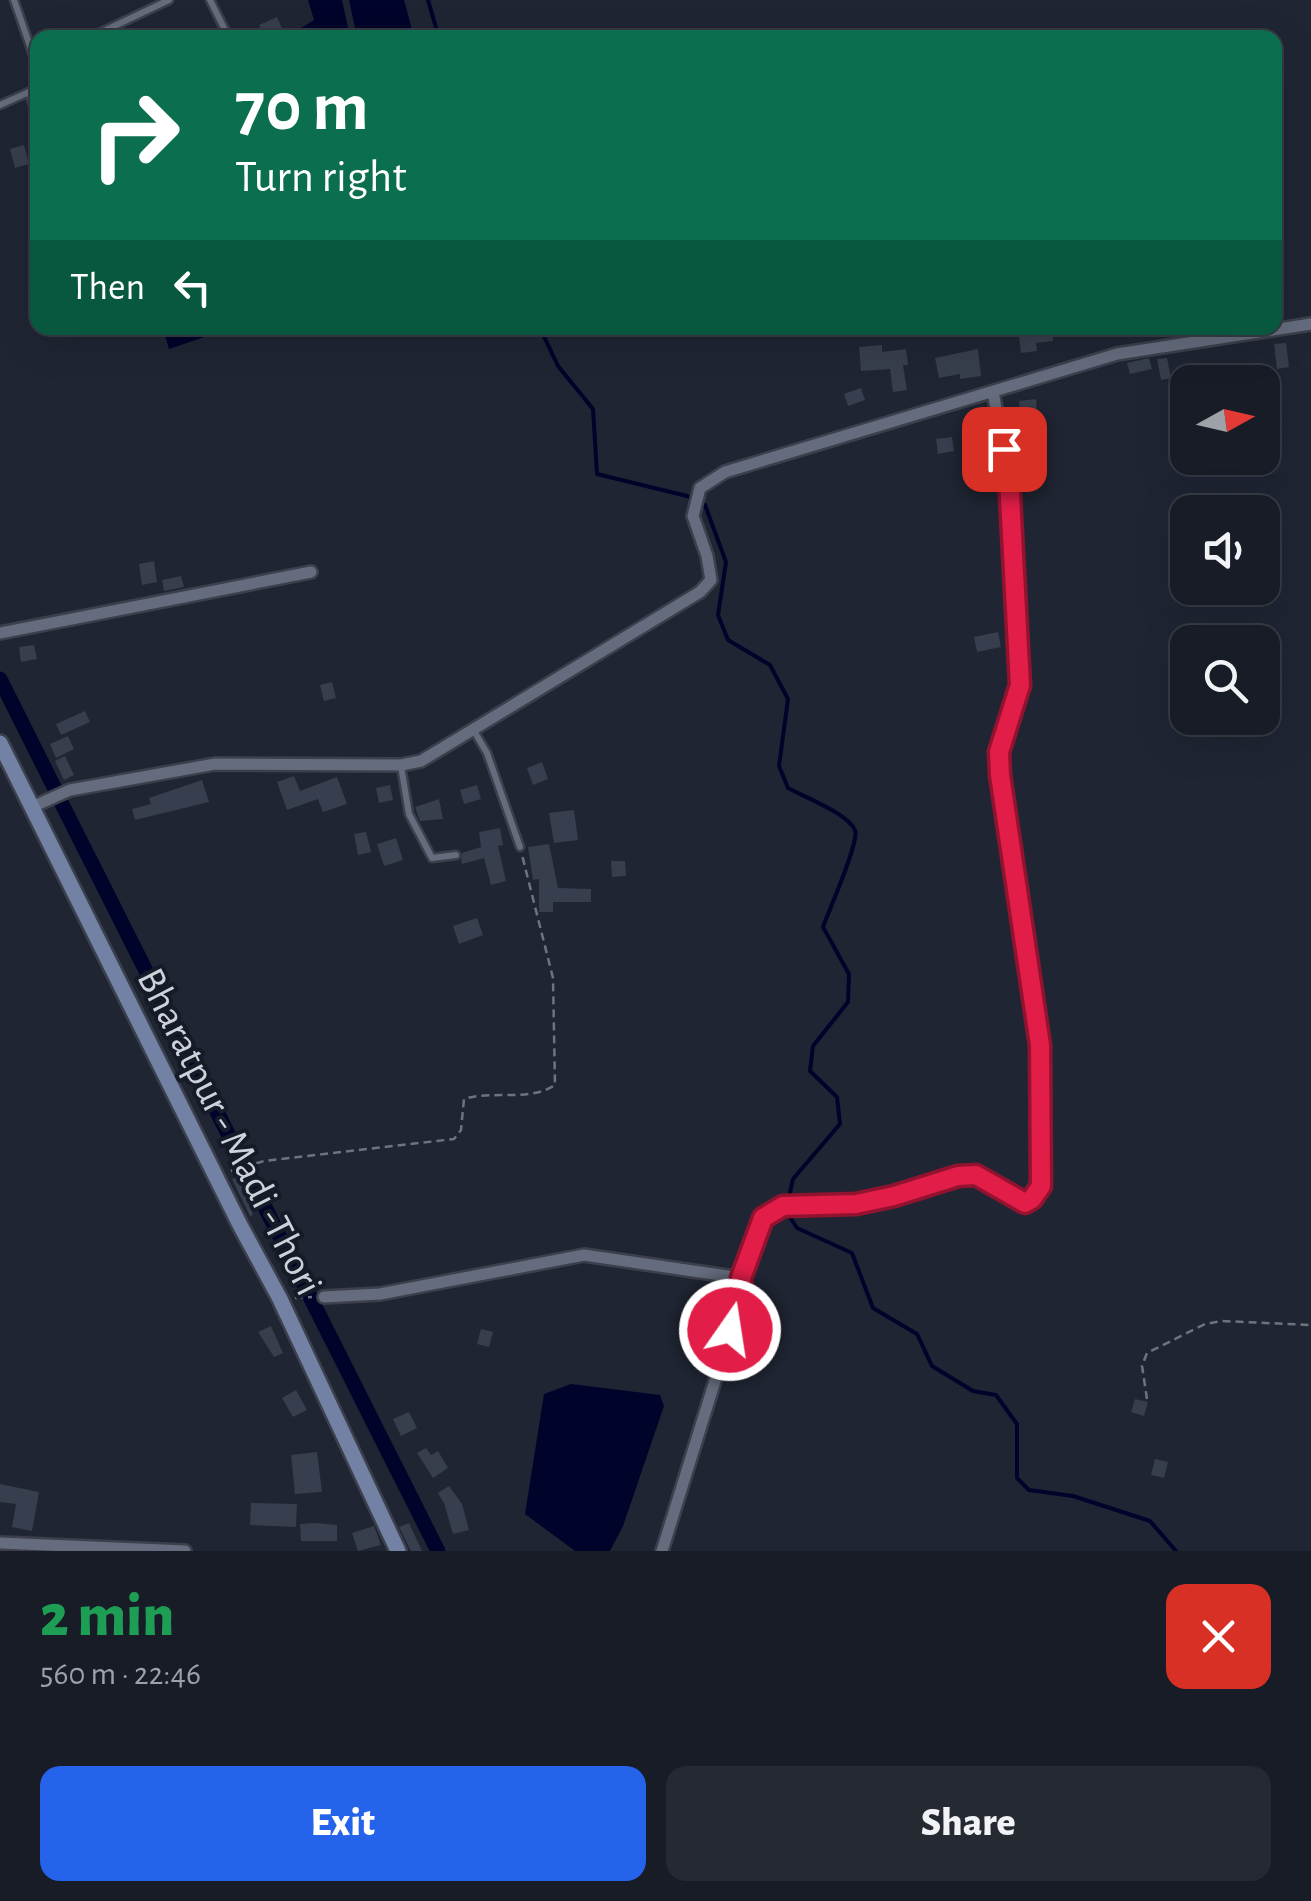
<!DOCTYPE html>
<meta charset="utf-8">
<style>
:root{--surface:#171c26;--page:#242932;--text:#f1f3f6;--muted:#9ea1a7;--line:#363a43;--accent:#2563eb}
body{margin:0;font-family:"Alegreya Sans",sans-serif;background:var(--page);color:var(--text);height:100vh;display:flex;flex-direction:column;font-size:38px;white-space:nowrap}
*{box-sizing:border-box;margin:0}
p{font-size:32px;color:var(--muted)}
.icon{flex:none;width:55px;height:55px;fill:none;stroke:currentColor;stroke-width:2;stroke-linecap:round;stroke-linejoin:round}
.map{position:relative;height:1551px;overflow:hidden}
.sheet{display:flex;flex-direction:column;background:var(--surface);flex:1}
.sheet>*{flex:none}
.banner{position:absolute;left:30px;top:30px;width:1252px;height:305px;border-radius:20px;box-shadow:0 10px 40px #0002,0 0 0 2px var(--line);background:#0b6e4f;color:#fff;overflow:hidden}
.needle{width:65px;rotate:82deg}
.fabs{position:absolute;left:1170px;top:365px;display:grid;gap:20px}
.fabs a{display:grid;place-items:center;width:110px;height:110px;border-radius:20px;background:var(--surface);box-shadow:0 10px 40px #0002,0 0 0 2px var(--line);font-size:50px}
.pin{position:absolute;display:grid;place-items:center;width:85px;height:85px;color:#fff;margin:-42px;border-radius:20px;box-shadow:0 5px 15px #0006}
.me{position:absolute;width:110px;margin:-55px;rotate:13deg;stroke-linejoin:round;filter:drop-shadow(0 0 8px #0008)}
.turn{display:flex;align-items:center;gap:35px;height:210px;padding:0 40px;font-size:45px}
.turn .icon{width:130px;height:130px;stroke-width:2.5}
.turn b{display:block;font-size:70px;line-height:85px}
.then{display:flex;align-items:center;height:95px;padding:0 40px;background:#0003;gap:20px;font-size:38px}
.round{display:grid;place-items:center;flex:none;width:105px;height:105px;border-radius:20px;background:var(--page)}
.overview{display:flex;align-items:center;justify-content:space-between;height:170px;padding:0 40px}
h1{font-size:60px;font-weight:800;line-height:75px;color:#1e9e55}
.button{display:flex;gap:20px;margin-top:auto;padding:20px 40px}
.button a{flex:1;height:115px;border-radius:20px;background:var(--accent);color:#fff;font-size:40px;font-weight:800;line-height:115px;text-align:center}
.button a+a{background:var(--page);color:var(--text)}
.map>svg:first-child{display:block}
.water{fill:#01042a}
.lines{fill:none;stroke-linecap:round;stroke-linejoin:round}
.stream{stroke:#01042a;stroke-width:4}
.canal{stroke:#01042a;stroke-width:15}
.building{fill:#373e4d}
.service-casing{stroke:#3c404c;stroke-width:11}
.minor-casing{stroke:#3c404c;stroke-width:16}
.secondary-casing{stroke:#3c404c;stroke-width:20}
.path{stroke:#6e737f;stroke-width:2.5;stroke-dasharray:8 5;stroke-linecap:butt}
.service{stroke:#656c7d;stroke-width:6}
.minor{stroke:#656c7d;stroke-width:11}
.secondary{stroke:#7281a4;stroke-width:15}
.route-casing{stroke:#92132f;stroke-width:25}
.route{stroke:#e11d48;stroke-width:18}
.labels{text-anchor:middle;stroke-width:8;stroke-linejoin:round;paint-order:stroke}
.street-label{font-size:40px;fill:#ced2dc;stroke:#161b28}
</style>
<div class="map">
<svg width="1311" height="1551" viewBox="0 0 1311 1551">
<rect width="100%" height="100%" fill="#1f2533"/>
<!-- water -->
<g class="water">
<polygon points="308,0 342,0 350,37 287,37 314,20"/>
<polygon points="349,0 404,0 414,37 357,37"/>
<polygon points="163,328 231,328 169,349"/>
<polygon points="571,1384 660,1395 664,1406 623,1526 610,1551 575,1551 525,1514 544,1394"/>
</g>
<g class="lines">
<!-- stream -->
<g class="stream">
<polyline points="428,0 439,38"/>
<path d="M540,328l18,38 35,43 4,65 90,22 18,9 21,57 -8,53 10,25 42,25 18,34 -9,67 9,22c16,9 59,25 67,42 5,11 -26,80 -32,97l26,47 -1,28 -35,44 -3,25 27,26 3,27 -47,55 -7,32 11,17 55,25 21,55 44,26 15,32 41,25 23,4 21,29v54l12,12 44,6 77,25 26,30"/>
</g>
<!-- canal -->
<g class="canal">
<polyline points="0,679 56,791"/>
<polyline points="62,804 438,1551"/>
</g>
</g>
<!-- building -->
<g class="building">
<polygon points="277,17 284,33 264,38 259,25"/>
<polygon points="24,145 29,164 15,168 10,149"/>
<polygon points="1018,328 1034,328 1034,332 1052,330 1053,341 1036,343 1037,351 1021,353"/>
<polygon points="1286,343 1289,367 1277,369 1274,344"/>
<polygon points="882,345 882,352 906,349 908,365 903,365 907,390 893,392 890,369 861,371 859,347"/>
<polygon points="978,349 981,376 960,379 960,374 939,378 935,358"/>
<polygon points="1149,358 1152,369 1130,374 1127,363"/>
<polygon points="1167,358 1171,378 1161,380 1157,359"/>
<polygon points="861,388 865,400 848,406 844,394"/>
<polygon points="1036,399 1038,426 1022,428 1019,401"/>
<polygon points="952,437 954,451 938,454 936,439"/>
<rect x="1020" y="447" width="23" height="21"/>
<polygon points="154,561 157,582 142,585 139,564"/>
<polygon points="181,576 184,587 164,591 162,580"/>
<polygon points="998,632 1001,647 977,652 974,637"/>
<polygon points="34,645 37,659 21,662 19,647"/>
<polygon points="332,682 336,698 324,701 320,685"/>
<polygon points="85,711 90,722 61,735 56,724"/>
<polygon points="68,736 74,749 56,758 50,744"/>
<polygon points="65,756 74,775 64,780 55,761"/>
<polygon points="542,762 548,779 533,785 527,768"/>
<polygon points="294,776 300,791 337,777 347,804 323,812 318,799 287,810 277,782"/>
<polygon points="202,780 209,802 135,820 132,809 151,804 149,798"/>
<polygon points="390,785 393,800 379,803 376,788"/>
<polygon points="477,785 481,799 464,804 460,790"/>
<polygon points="439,799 443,819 420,821 415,807"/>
<polygon points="574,810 578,840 554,843 549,813"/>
<polygon points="500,828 503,845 498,846 506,881 491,885 484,858 462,864 461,860 462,853 481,847 479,832"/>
<polygon points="366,832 371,852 358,855 354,834"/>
<polygon points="396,838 403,860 384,866 377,844"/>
<polygon points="549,844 558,888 591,889 591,902 553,902 553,912 539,912 539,879 533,880 528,847"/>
<polygon points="611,861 625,861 626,876 612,877"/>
<polygon points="477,918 483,935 459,944 453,926"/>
<polygon points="243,1176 253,1215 250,1216 232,1179"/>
<polygon points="271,1326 283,1353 274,1357 258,1332"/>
<polygon points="481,1329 493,1332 489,1347 477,1344"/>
<polygon points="296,1390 307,1410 293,1417 282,1398"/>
<polygon points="1135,1399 1148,1402 1144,1416 1131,1412"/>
<polygon points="409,1412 417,1428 401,1436 393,1419"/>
<polygon points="426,1448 431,1455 438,1451 448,1468 433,1478 417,1453"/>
<polygon points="317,1452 322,1492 295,1494 291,1455"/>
<polygon points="1155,1459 1168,1462 1164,1478 1151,1475"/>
<polygon points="0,1484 39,1492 32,1531 12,1527 16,1504 0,1502"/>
<polygon points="449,1486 462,1504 469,1530 453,1534 444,1503 438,1493"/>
<polygon points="251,1503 297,1504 296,1527 250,1525"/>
<polygon points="315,1523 337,1525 337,1541 301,1541 300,1524"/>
<polygon points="409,1523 422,1551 411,1551 399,1527"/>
<polygon points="374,1526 381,1545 358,1551 352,1533"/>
</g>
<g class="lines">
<defs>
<g id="service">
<polyline points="14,0 38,69"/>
<polyline points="210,0 229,38"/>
<polyline points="89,38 169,0"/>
<polyline points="29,92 38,121"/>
<polyline points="0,105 38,88"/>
<polyline points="474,731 487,753 520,847"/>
<polyline points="401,766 409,814 432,858 456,855"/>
</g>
<g id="minor">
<polyline points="0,633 311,572"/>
<polyline points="32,807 70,790 215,764 401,765 421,761 700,592 711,580 707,556 693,516 700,488 725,472 1117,354 1311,324"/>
<polyline points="741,1278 763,1219 783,1207 856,1204 894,1196 958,1176 976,1175 1025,1203 1033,1199 1041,1186 1040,1045 999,775 999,752 1019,685 1020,654 1009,477 993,392"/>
<polyline points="324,1297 380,1294 584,1255 741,1278 742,1294 662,1551"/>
<polyline points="0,1543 185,1551"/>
</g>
<polyline id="secondary" points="0,743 240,1225 280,1299 398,1551"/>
</defs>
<!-- service casing -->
<use href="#service" class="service-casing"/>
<!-- minor casing -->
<use href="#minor" class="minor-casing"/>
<!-- secondary casing -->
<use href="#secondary" class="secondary-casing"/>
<!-- path -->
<g class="path">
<path d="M231,1171l33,-10 190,-22 7,-9 3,-31c29,-9 66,3 91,-14l-2,-107 -31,-123"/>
<polyline points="295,1298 312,1297"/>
<polyline points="1147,1399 1142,1366 1147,1353 1205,1324 1222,1321 1311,1325"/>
</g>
<!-- service -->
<use href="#service" class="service"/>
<!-- minor -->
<use href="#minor" class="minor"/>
<!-- secondary -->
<use href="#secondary" class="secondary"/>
</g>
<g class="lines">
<defs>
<polyline id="route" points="730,1330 742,1294 741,1278 763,1218 783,1206 856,1204 894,1196 958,1176 976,1175 1025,1203 1032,1199 1041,1186 1040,1045 1000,775 999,752 1020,685 1009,478 1004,449"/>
</defs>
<!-- route casing -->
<use href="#route" class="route-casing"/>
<!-- route -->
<use href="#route" class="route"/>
</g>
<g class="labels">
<!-- street labels -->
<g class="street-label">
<text transform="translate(231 1131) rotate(63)" y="14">Bharatpur - Madi -Thori</text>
</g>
</g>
</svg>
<div class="fabs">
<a><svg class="needle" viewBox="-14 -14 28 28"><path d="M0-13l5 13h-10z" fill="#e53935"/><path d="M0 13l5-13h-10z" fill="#9ea1a7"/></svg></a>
<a><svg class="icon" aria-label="sound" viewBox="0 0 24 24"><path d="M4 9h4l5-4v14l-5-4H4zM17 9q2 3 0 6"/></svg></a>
<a><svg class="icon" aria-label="search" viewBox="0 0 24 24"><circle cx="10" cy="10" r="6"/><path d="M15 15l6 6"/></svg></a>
</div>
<div class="pin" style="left:1004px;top:449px;background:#d93025"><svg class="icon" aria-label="arrive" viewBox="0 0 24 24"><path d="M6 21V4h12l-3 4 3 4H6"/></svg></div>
<svg class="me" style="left:730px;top:1330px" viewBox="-20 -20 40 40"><circle r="17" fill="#e11d48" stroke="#fff" stroke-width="3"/><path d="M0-11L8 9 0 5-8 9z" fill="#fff"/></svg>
<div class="banner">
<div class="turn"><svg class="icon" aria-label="right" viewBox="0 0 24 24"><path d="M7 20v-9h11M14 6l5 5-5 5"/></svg><div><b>70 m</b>Turn right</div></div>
<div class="then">Then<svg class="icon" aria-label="left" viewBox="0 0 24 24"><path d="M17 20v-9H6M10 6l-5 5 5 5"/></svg></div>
</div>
</div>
<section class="sheet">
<div class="overview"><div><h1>2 min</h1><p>560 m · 22:46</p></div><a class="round" style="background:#d93025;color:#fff"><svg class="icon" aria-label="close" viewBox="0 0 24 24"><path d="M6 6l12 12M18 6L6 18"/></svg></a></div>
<div class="button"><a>Exit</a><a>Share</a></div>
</section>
